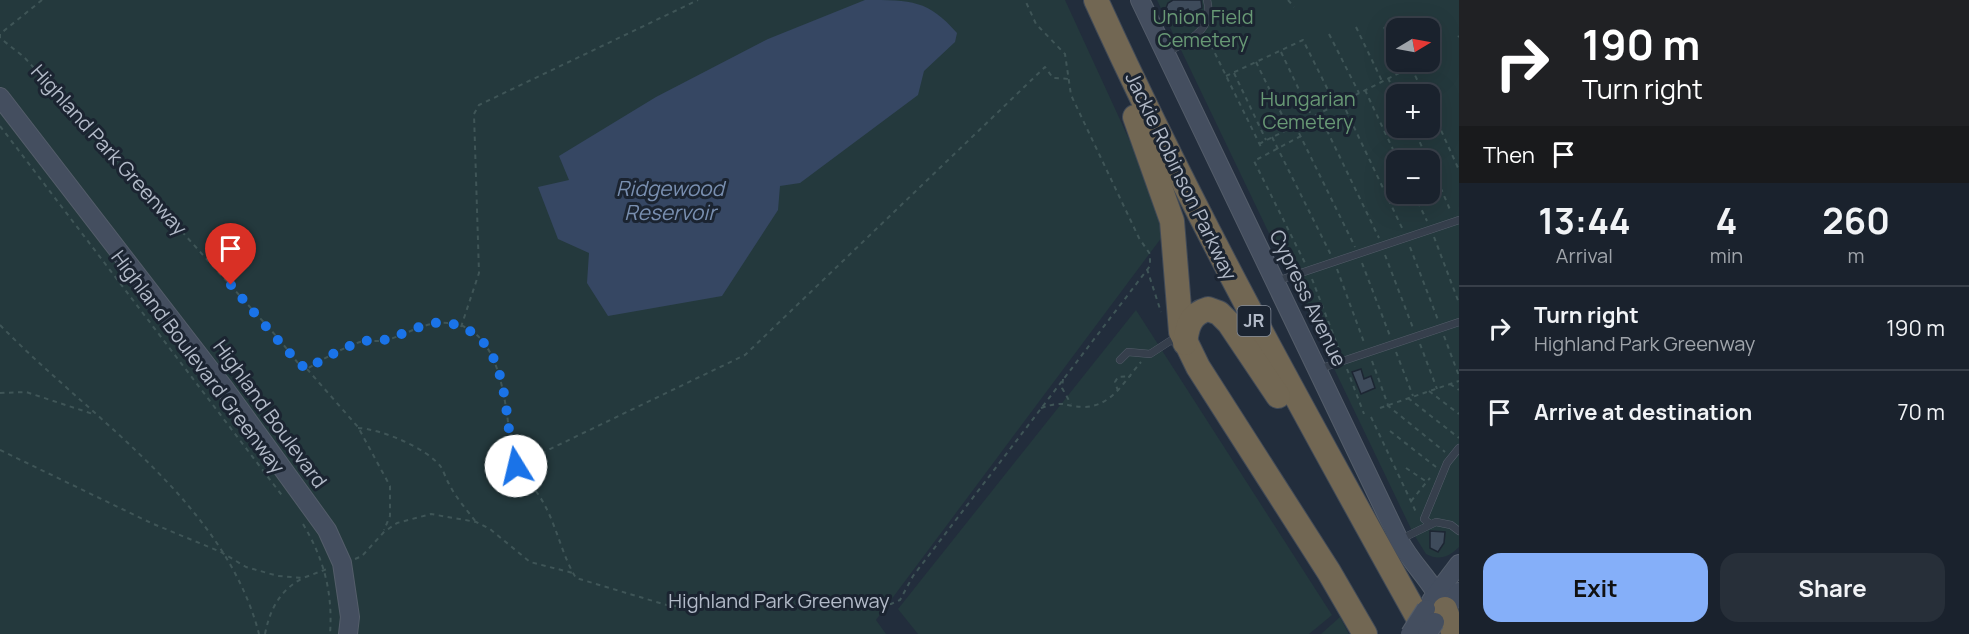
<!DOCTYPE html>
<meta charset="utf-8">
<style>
:root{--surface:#1a222d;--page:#272f39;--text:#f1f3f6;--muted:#9fa4aa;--line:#383f49;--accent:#85aff9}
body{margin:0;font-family:Manrope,sans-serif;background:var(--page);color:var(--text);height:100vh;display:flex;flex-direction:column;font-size:22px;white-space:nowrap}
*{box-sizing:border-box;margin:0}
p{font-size:20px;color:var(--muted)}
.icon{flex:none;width:33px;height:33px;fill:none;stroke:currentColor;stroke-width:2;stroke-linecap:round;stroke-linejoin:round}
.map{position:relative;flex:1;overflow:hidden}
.drawer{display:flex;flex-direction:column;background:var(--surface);width:510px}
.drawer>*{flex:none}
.hud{background:#202124;color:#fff;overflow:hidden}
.needle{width:39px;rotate:80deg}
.buttons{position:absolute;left:1386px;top:18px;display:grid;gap:12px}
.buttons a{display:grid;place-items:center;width:54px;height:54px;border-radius:12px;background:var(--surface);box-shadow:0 6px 24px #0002,0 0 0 2px var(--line);font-size:30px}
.pin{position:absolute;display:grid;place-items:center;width:51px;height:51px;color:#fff;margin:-62px -26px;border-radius:50% 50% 50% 0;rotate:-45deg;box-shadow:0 0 6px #0007}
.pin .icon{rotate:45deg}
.me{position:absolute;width:66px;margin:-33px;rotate:351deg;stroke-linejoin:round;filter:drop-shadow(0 0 4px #0008)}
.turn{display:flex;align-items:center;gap:21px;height:126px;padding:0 24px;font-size:27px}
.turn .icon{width:78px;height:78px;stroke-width:2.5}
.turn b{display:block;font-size:42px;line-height:51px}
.then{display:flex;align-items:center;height:57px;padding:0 24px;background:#0003;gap:12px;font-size:22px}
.eta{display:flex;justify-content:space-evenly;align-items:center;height:102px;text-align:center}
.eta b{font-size:36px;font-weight:700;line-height:42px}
.cta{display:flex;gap:12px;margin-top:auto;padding:12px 24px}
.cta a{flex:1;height:69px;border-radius:18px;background:var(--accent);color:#111;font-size:24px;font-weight:700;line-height:69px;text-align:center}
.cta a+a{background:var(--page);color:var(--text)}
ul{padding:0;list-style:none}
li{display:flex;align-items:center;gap:18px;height:84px;padding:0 24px;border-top:2px solid var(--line)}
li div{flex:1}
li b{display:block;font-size:22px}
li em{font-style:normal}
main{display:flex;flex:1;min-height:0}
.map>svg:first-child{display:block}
.green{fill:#24393d;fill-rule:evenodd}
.water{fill:#364763}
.building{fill:#3e4b5b;stroke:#1d2633;stroke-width:1.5}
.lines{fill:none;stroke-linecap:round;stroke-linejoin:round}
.lane-casing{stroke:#545d6a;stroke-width:8}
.secondary-casing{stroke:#545d6a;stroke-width:20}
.highway-casing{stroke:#414a57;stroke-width:26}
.path{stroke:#3f5557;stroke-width:2;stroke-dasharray:4.5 4.5;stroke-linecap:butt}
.lane{stroke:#363f4c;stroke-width:7}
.secondary{stroke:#444e5f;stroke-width:18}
.highway{stroke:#726753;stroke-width:24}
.secondary-bridge-casing{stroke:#545d6a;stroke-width:20;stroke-linecap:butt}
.secondary-bridge{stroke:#444e5f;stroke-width:18}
.route{stroke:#1a73e8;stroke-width:10;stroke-dasharray:0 18}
.labels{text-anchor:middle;stroke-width:6;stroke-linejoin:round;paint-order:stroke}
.shield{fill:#1b2431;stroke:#858d9b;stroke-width:1.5}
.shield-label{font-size:18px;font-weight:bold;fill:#b2bac8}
.park-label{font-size:20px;fill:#689975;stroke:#1b2431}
.street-label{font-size:20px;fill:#b2bac8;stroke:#1b2431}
.water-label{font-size:21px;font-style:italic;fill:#798fb0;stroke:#1b2431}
</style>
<main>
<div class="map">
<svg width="1459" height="634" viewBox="0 0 1459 634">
<rect width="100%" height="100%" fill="#222d3c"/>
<!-- green -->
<g class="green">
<polygon points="0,0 1065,0 1151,187 1165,233 876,620 886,634 0,634"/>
<path d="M1157,0h302v547c-10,10 -20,14 -33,7l-13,-21zM1396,28h34v34h-34zM1396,94h34v34h-34zM1396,160h34v34h-34z"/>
<polygon points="1136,310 1332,615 1309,634 918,634 898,609"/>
<polygon points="1340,617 1349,634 1321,634"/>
</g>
<!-- water -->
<path class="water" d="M865,0c47,0 63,0 92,33l-2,9 -31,29 -6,24 -118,88 -20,3 -2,24 -56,86 -114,20 -21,-33 2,-30 -31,-14 -20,-52 31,-7 -10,-24 97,-59 112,-58z"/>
<!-- building -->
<g class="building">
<polygon points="1173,0 1201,0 1202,8 1190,14 1188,9 1174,16 1168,14 1166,8 1168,3"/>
<polygon points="1361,369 1364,379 1371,376 1375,388 1361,394 1352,372"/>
<polygon points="1430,531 1445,532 1444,543 1438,552 1430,548"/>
</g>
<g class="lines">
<defs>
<g id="lane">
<path d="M1166,53c21,-12 49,-22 41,-53"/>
<polyline points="1277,281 1459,220"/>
<polyline points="1120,360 1128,352 1150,354 1170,341 1181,342"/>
<polyline points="1319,369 1459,322"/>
<polyline points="1430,524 1424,519 1447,463 1459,448"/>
<polyline points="1401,539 1436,522 1451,525 1459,531"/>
</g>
<g id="secondary">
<path d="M1140,0l259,540c13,25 35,43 46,69"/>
<polyline points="0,97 225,389 327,530 342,563 350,617 348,634"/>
<polyline points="1431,601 1459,564"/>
<polyline points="1440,616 1459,592"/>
</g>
<g id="highway">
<path d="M1096,0c99,218 215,425 331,634"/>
<polyline points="1135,117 1172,221 1181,332 1198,367 1329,572 1365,634"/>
<path d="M1185,343c2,-16 5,-29 23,-34l11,4 10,10 49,73"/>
<polyline points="1445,609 1454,634"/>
</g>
</defs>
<!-- lane casing -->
<use href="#lane" class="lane-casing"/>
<!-- secondary casing -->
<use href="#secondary" class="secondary-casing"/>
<!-- highway casing -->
<use href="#highway" class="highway-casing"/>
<!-- path -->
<g class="path">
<path d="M42,0l-42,34v4l24,19 254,281 24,30 5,1c16,-10 35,-21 53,-27 9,-2 19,0 27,-2 18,-5 34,-16 52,-17 65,-5 66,86 73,129 3,18 16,28 26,42 18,26 22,58 38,84l94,28 221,-2 9,-4 13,-24 237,-310v-12l-11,-16 -68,-143 -6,-41 -29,-30 -11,-24"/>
<polyline points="1288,0 1294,7"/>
<polyline points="1356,27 1382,81"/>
<polyline points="1384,27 1396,55"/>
<polyline points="1329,34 1359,93"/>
<polyline points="1207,37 1261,147"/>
<polyline points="1458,37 1459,36"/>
<polyline points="1281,52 1312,117"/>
<polyline points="1256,62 1289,129"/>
<polyline points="1400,62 1404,70"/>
<polyline points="1234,73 1266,140"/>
<polyline points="1226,76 1303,40 1335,104"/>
<polyline points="1388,78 1396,95"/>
<polyline points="1365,90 1398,160"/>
<polyline points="1342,102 1403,230"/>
<polyline points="1430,106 1459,170"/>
<polyline points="1319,114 1379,238"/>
<polyline points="1295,125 1355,247"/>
<polyline points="0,126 284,498"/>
<polyline points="1399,128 1410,136 1418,133 1421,128"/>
<polyline points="1416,134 1428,160"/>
<polyline points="1301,136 1254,161 1305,263"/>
<polyline points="1272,137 1331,255"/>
<polyline points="1259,144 1411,67 1424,94"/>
<polyline points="1430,163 1451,212"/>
<polyline points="1414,194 1427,221"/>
<polyline points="1434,237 1459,303"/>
<polyline points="1410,247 1438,320"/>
<polyline points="1385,255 1413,328"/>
<polyline points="1362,263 1390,336"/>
<polyline points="1147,269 1161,312"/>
<polyline points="1337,269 1365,345"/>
<polyline points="1312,279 1340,352"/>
<path d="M0,325c90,93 225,177 259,309"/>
<polyline points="461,327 479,273 474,114 479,105 698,0"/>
<polyline points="1444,336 1459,376"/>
<polyline points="1420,344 1437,389"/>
<polyline points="1396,352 1413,396"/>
<polyline points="1372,361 1388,405"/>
<polyline points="307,369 358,427 390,486 390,516 384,530"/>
<polyline points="1347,369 1364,414"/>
<polyline points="1063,379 1062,388 1071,404"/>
<polyline points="1450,384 1459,390"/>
<polyline points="1118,391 1115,382 1118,377 1131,376"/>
<polyline points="1429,391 1459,414"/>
<polyline points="0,393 26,392 93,414"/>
<polyline points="1408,398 1459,438"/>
<polyline points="1387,405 1445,452"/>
<path d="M1041,408c24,-8 21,-2 42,-1 29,0 42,-27 58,-45"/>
<polyline points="1380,408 1459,381"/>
<polyline points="1371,417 1417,514"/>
<path d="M358,428c23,1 69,20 83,39 3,5 5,12 8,17 7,14 18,26 27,38"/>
<polyline points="1390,431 1436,467"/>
<polyline points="0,450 151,523 221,552 246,567 278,576 303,578 327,569"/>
<polyline points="517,465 745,355 1045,67 1053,78 1070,79"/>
<polyline points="1406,468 1427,482"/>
<polyline points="1411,501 1430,478"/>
<path d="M303,524c21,35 30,69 27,110"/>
<polyline points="355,559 362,556 384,532 397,523 431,514 476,522 490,529 530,562 573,573"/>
<path d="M265,634c5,-25 15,-44 38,-56"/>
</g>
<!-- lane -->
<use href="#lane" class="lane"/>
<!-- secondary -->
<use href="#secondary" class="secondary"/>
<!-- highway -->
<use href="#highway" class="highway"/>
<defs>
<g id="secondary-bridge">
<polyline points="1410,634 1426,609"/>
<polyline points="1427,634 1435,622"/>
</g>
</defs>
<!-- secondary-bridge casing -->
<use href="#secondary-bridge" class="secondary-bridge-casing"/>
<!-- secondary-bridge -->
<use href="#secondary-bridge" class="secondary-bridge"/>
</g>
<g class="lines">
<!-- route -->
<path class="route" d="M231,285c10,12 69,83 76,84 16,-10 35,-21 53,-27 10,-3 21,0 32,-4 12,-5 25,-11 38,-14 11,-3 22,-1 32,3 51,22 40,94 54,139"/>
</g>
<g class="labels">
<!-- shield labels -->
<rect class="shield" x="1237.5" y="306" width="33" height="30" rx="4.5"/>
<g class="shield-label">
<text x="1254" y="327">JR</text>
</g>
<!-- park labels -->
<g class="park-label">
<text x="1203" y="24">Union Field<tspan x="1203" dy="23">Cemetery</tspan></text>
<text x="1308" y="106">Hungarian<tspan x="1308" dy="23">Cemetery</tspan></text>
</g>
<!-- street labels -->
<g class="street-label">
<text transform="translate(109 150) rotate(48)" y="7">Highland Park Greenway</text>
<text transform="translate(1181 176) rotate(64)" y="7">Jackie Robinson Parkway</text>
<text transform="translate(1308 298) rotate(64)" y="7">Cypress Avenue</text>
<text transform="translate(198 362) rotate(53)" y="7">Highland Boulevard Greenway</text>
<text transform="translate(270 414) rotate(54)" y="7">Highland Boulevard</text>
<text x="779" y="608">Highland Park Greenway</text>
</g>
<!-- water labels -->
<g class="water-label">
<text x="670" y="196">Ridgewood<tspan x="670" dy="24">Reservoir</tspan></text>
</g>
</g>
</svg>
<div class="buttons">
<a><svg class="needle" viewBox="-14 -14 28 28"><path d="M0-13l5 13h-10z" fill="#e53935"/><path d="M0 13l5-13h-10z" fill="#9fa4aa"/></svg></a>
<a>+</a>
<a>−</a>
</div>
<div class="pin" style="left:231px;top:285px;background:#d93025"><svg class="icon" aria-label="arrive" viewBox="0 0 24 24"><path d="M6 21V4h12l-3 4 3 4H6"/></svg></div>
<svg class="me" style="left:516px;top:466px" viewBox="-20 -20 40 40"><circle r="19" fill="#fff"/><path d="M0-13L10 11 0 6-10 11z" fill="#1a73e8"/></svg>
</div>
<section class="drawer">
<div class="hud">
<div class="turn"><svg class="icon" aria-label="right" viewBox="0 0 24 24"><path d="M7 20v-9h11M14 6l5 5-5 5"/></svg><div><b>190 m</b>Turn right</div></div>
<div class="then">Then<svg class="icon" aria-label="arrive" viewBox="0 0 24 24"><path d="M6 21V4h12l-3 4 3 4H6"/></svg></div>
</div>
<div class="eta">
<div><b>13:44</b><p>Arrival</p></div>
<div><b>4</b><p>min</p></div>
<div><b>260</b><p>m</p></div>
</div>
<ul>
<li><svg class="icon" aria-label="right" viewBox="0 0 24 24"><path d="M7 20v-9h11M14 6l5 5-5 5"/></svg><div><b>Turn right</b><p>Highland Park Greenway</p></div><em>190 m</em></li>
<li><svg class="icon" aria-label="arrive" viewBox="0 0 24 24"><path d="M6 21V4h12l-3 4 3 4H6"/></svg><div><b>Arrive at destination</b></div><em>70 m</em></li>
</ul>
<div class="cta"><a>Exit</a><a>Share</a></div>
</section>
</main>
